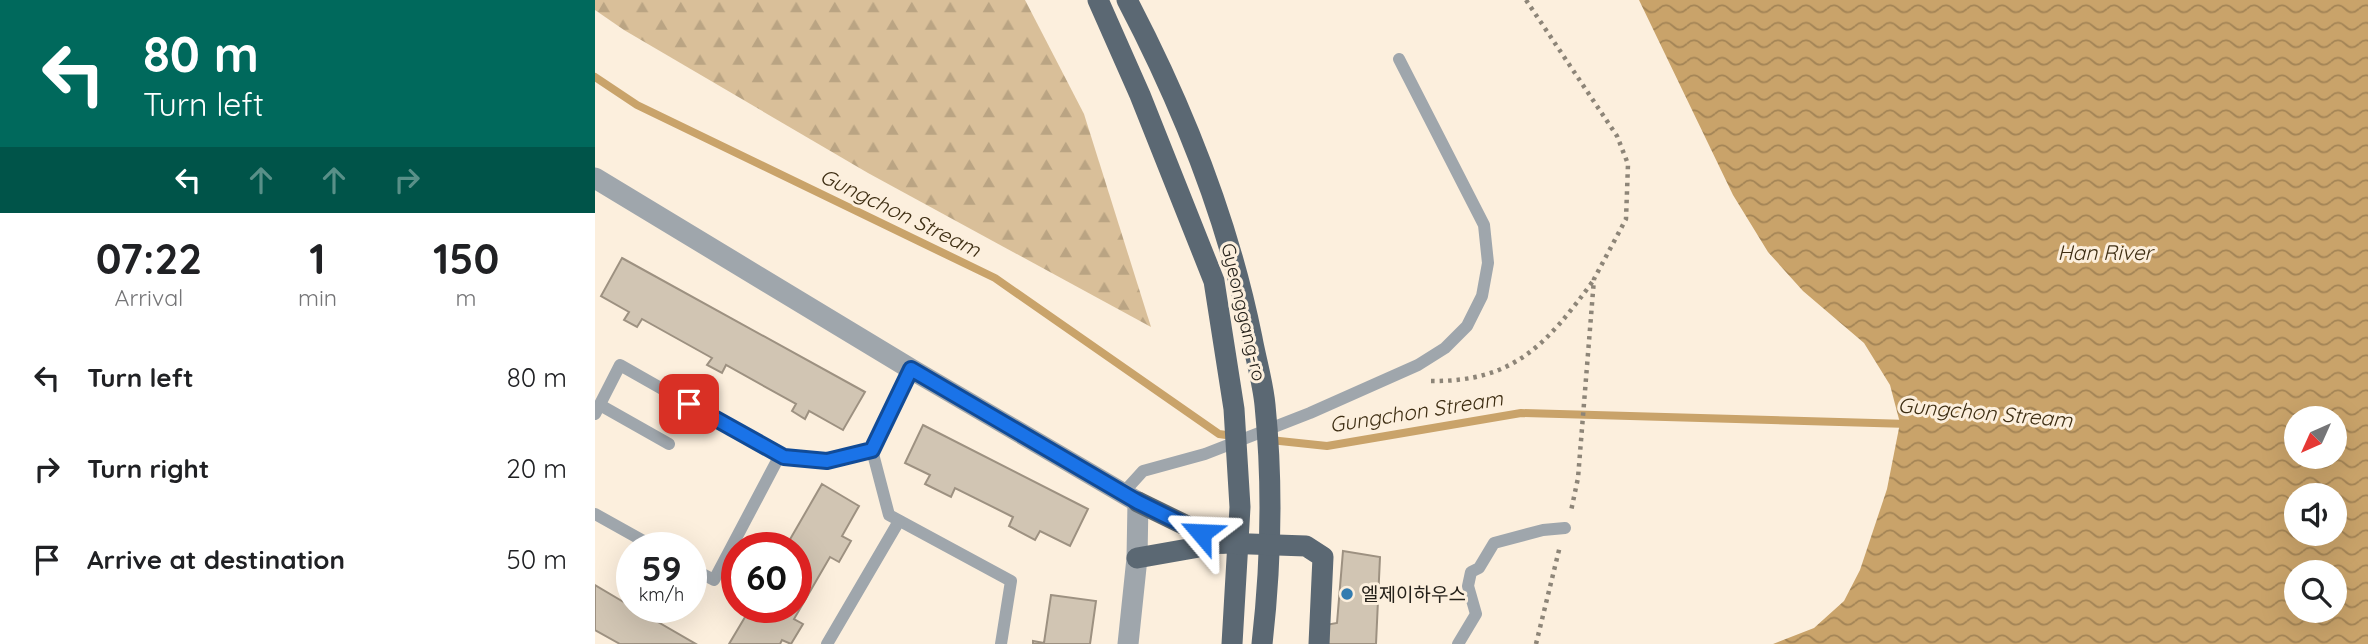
<!DOCTYPE html>
<meta charset="utf-8">
<style>
:root{--surface:#fff;--page:#f2f2f2;--text:#202124;--muted:#757577}
body{margin:0;font-family:Quicksand,"Noto Sans KR",sans-serif;background:var(--page);color:var(--text);height:100vh;display:flex;flex-direction:column;font-size:26px;white-space:nowrap}
*{box-sizing:border-box;margin:0}
p{font-size:23px;color:var(--muted)}
.icon{flex:none;width:38px;height:38px;fill:none;stroke:currentColor;stroke-width:2;stroke-linecap:round;stroke-linejoin:round}
.map{position:relative;flex:1;overflow:hidden}
.sheet{display:flex;flex-direction:column;background:var(--surface);width:595px}
.sheet>*{flex:none}
.top-card{background:#00695c;color:#fff;overflow:hidden}
.needle{width:46px;rotate:225deg}
.buttons{position:absolute;left:1689px;top:406px;display:grid;gap:14px}
.buttons a{display:grid;place-items:center;width:63px;height:63px;border-radius:50%;background:var(--surface);box-shadow:0 7px 28px #0002;font-size:35px}
.speed{position:absolute;left:21px;top:532px;display:flex;gap:14px;font-size:35px;font-weight:700;text-align:center}
.speed>*{display:grid;place-content:center;width:91px;height:91px;border-radius:50%;background:var(--surface);box-shadow:0 7px 28px #0002;line-height:1}
.speed small{font-size:18px;font-weight:400}
.speed .limit{border:10px solid #d22;background:#fff;color:#111}
.pin{position:absolute;display:grid;place-items:center;width:60px;height:60px;color:#fff;margin:-30px;border-radius:14px;box-shadow:0 4px 10px #0006}
.me{position:absolute;width:77px;margin:-38px;rotate:296deg;stroke-linejoin:round;filter:drop-shadow(0 0 5px #0008)}
.turn{display:flex;align-items:center;gap:24px;height:147px;padding:0 28px;font-size:32px}
.turn .icon{width:91px;height:91px;stroke-width:2.5}
.turn b{display:block;font-size:49px;line-height:60px}
.lanes{display:flex;align-items:center;height:66px;padding:0 28px;background:#0003;justify-content:center;gap:35px;direction:ltr}
.lanes .off{opacity:.35}
.eta{display:flex;justify-content:space-evenly;align-items:center;height:119px;text-align:center}
.eta b{font-size:42px;font-weight:700;line-height:49px}
ul{padding:0;list-style:none}
li{display:flex;align-items:center;gap:21px;height:91px;padding:0 28px}
li div{flex:1}
li b{display:block;font-size:26px}
li em{font-style:normal}
main{display:flex;flex:1;min-height:0}
.map>svg:first-child{display:block}
.forest{fill:url(#forest-firs)}
.water{fill:url(#water-waves);fill-rule:evenodd}
.lines{fill:none;stroke-linecap:round;stroke-linejoin:round}
.stream{stroke:#c9a36a;stroke-width:8}
.building{fill:#d1c5b3;stroke:#9d9181;stroke-width:2}
.path{stroke:#8d8578;stroke-width:4.5;stroke-dasharray:3.5 5;stroke-linecap:butt}
.lane{stroke:#9fa6ac;stroke-width:12}
.street{stroke:#9fa6ac;stroke-width:21}
.primary{stroke:#5b6873;stroke-width:21}
.route-casing{stroke:#114b97;stroke-width:18}
.route{stroke:#1a73e8;stroke-width:12}
.poi-dot{fill:#337cb0;stroke:#fcefdd;stroke-width:2.5}
.labels{text-anchor:middle;stroke-width:6;stroke-linejoin:round;paint-order:stroke}
.street-label{font-size:19px;fill:#25211a;stroke:#fcefdd}
.poi-label{font-size:19px;fill:#25211a;stroke:#fcefdd;text-anchor:start}
.water-label{font-size:21px;font-style:italic;fill:#3e2e13;stroke:#fcefdd}
</style>
<main>
<section class="sheet">
<div class="top-card">
<div class="turn"><svg class="icon" aria-label="left" viewBox="0 0 24 24"><path d="M17 20v-9H6M10 6l-5 5 5 5"/></svg><div><b>80 m</b>Turn left</div></div>
<div class="lanes"><svg class="icon" aria-label="left" viewBox="0 0 24 24"><path d="M17 20v-9H6M10 6l-5 5 5 5"/></svg><svg class="icon off" aria-label="ahead" viewBox="0 0 24 24"><path d="M12 20V5M6 11l6-6 6 6"/></svg><svg class="icon off" aria-label="ahead" viewBox="0 0 24 24"><path d="M12 20V5M6 11l6-6 6 6"/></svg><svg class="icon off" aria-label="right" viewBox="0 0 24 24"><path d="M7 20v-9h11M14 6l5 5-5 5"/></svg></div>
</div>
<div class="eta">
<div><b>07:22</b><p>Arrival</p></div>
<div><b>1</b><p>min</p></div>
<div><b>150</b><p>m</p></div>
</div>
<ul>
<li><svg class="icon" aria-label="left" viewBox="0 0 24 24"><path d="M17 20v-9H6M10 6l-5 5 5 5"/></svg><div><b>Turn left</b></div><em>80 m</em></li>
<li><svg class="icon" aria-label="right" viewBox="0 0 24 24"><path d="M7 20v-9h11M14 6l5 5-5 5"/></svg><div><b>Turn right</b></div><em>20 m</em></li>
<li><svg class="icon" aria-label="arrive" viewBox="0 0 24 24"><path d="M6 21V4h12l-3 4 3 4H6"/></svg><div><b>Arrive at destination</b></div><em>50 m</em></li>
</ul>
</section>
<div class="map">
<svg width="1773" height="644" viewBox="0 0 1773 644">
<defs>
<pattern id="forest-firs" width="22" height="20" patternUnits="userSpaceOnUse" patternTransform="scale(1.75)"><rect width="22" height="20" fill="#d9bf99"/><path d="M5 1l3.5 6h-7zM16 11l3.5 6h-7z" fill="#baa483"/></pattern>
<pattern id="water-waves" width="16" height="10" patternUnits="userSpaceOnUse" patternTransform="scale(1.75)"><rect width="16" height="10" fill="#c9a36a"/><path d="M0 5q4-4 8 0t8 0" fill="none" stroke="#a38456"/></pattern>
</defs>
<rect width="100%" height="100%" fill="#fcefdd"/>
<!-- forest -->
<polygon class="forest" points="0,0 430,0 489,114 556,327 273,173 29,30 0,10"/>
<!-- water -->
<path class="water" d="M1044,0h729v644h-595l41,-16 30,-27 16,-31 27,-81 13,-66 -10,-38 -26,-42 -61,-52 -35,-39 -35,-57zM1701,418h39v39h-39zM1701,495h39v39h-39zM1701,572h39v39h-39z"/>
<g class="lines">
<!-- stream -->
<g class="stream">
<polyline points="0,77 42,105 400,278 624,434 638,436"/>
<polyline points="675,440 732,446 926,413 1314,424"/>
</g>
</g>
<!-- building -->
<g class="building">
<polygon points="27,258 270,392 248,430 214,411 210,419 197,411 201,404 131,365 127,373 112,365 117,358 47,319 42,327 29,320 34,312 6,296"/>
<polygon points="328,425 493,509 475,546 445,531 440,540 414,526 418,517 360,488 356,497 330,484 335,475 310,463"/>
<polygon points="227,484 264,506 247,536 256,541 244,562 235,557 199,619 208,624 196,644 187,640 185,644 134,644 156,607 201,607 201,548 190,548"/>
<polygon points="748,551 785,557 781,644 724,644 725,626 742,623"/>
<polygon points="0,585 37,607 101,644 25,644 0,630"/>
<polygon points="456,595 501,601 495,644 438,644 438,641 449,643"/>
</g>
<g class="lines">
<!-- path -->
<g class="path">
<polyline points="931,0 1022,136 1033,164 1031,219 999,279 983,478 976,511"/>
<path d="M836,381c83,1 116,-37 162,-100"/>
<polyline points="941,644 965,546"/>
</g>
<!-- lane -->
<g class="lane">
<polyline points="5,405 74,444"/>
<polyline points="0,414 25,365 189,458 232,461 277,450 316,369"/>
<polyline points="277,450 294,515 416,581 406,644"/>
<polyline points="528,493 548,471 610,454 715,413 823,365 850,348 872,326 887,296 893,263 889,225 804,59"/>
<polyline points="0,514 61,548"/>
<polyline points="96,568 119,580 185,455"/>
<polyline points="232,644 304,521"/>
<polyline points="863,644 881,614 873,586 876,572 884,568 899,543 948,530 970,528"/>
</g>
<!-- street -->
<polyline class="street" points="0,178 316,369 543,502 542,558 533,644"/>
<!-- primary -->
<g class="primary">
<polyline points="503,0 545,95 619,281 639,409 645,507 637,644"/>
<path d="M532,0c56,107 101,219 125,338 4,22 11,45 13,67 8,80 6,160 -3,239"/>
<polyline points="543,502 627,543"/>
<polyline points="542,558 627,543 711,546 728,557 724,644"/>
</g>
</g>
<g class="lines">
<defs>
<polyline id="route" points="94,404 189,457 232,461 277,450 316,369 543,502 606,533"/>
</defs>
<!-- route casing -->
<use href="#route" class="route-casing"/>
<!-- route -->
<use href="#route" class="route"/>
</g>
<!-- markers -->
<circle class="poi-dot" cx="752" cy="594" r="7"/>
<g class="labels">
<!-- street labels -->
<g class="street-label">
<text transform="translate(649 312) rotate(77)" y="7">Gyeonggang-ro</text>
</g>
<!-- poi labels -->
<g class="poi-label">
<text x="766" y="601">엘제이하우스</text>
</g>
<!-- water labels -->
<g class="water-label">
<text transform="translate(305 213) rotate(26)" y="7">Gungchon Stream</text>
<text x="1510" y="260">Han River</text>
<text transform="translate(821 412) rotate(-9)" y="7">Gungchon Stream</text>
<text transform="translate(1390 413) rotate(5)" y="7">Gungchon Stream</text>
</g>
</g>
</svg>
<div class="buttons">
<a><svg class="needle" viewBox="-14 -14 28 28"><path d="M0-13l5 13h-10z" fill="#e53935"/><path d="M0 13l5-13h-10z" fill="#757577"/></svg></a>
<a><svg class="icon" aria-label="sound" viewBox="0 0 24 24"><path d="M4 9h4l5-4v14l-5-4H4zM17 9q2 3 0 6"/></svg></a>
<a><svg class="icon" aria-label="search" viewBox="0 0 24 24"><circle cx="10" cy="10" r="6"/><path d="M15 15l6 6"/></svg></a>
</div>
<div class="speed"><div>59<small>km/h</small></div><div class="limit">60</div></div>
<div class="pin" style="left:94px;top:404px;background:#d93025"><svg class="icon" aria-label="arrive" viewBox="0 0 24 24"><path d="M6 21V4h12l-3 4 3 4H6"/></svg></div>
<svg class="me" style="left:606px;top:533px" viewBox="-20 -20 40 40"><path d="M0-17L14 15 0 8-14 15z" fill="#1a73e8" stroke="#fff" stroke-width="4"/></svg>
</div>
</main>
